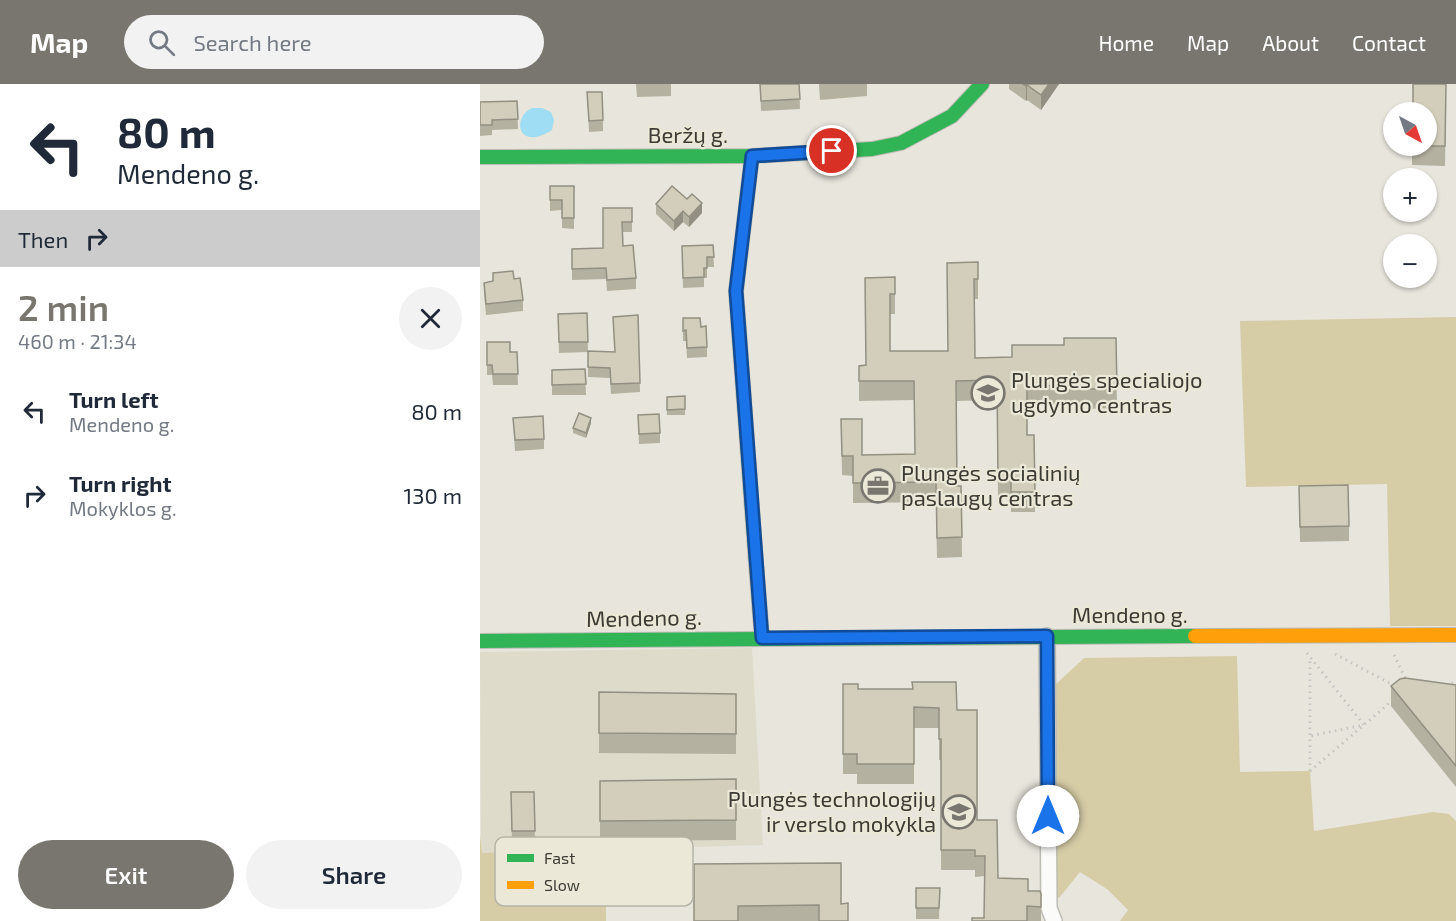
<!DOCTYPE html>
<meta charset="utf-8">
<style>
:root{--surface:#fff;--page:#f2f2f3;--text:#1f2937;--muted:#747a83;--accent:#78766f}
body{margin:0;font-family:"Exo 2",sans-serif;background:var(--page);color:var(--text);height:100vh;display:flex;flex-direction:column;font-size:22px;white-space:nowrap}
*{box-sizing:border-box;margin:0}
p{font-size:20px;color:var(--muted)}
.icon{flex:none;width:33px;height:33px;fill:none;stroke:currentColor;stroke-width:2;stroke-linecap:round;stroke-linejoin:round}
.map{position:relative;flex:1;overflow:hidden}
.sheet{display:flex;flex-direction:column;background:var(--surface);width:480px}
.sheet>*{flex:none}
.guide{background:#fff;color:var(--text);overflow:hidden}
.needle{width:39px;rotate:140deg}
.fabs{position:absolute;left:903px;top:18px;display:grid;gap:12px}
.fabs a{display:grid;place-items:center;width:54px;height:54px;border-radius:50%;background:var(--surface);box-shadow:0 2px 4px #0004;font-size:30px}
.pin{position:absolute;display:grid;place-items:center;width:51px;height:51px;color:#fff;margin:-26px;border:3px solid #fff;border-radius:50%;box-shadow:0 2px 6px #0007}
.me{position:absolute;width:66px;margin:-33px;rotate:0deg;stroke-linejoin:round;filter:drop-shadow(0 0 4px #0008)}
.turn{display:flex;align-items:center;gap:21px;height:126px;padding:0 18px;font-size:27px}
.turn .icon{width:78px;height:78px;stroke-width:2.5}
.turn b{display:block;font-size:42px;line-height:51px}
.then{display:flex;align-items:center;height:57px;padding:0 18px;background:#0003;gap:12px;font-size:22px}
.round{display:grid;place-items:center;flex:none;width:63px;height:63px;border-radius:32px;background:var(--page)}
.overview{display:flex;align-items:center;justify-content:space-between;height:102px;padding:0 18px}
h1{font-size:36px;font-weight:600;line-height:45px;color:var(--accent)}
.action{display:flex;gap:12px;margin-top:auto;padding:12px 18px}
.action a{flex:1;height:69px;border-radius:36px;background:var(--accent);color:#fff;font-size:24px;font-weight:600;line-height:69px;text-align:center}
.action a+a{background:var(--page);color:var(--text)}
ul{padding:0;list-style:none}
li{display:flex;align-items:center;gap:18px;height:84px;padding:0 18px}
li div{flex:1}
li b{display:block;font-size:22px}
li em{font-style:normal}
header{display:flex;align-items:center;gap:36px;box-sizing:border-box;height:84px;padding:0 30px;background:var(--accent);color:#fff}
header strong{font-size:28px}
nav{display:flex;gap:33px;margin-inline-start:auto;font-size:21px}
.search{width:420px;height:54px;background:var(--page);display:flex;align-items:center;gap:15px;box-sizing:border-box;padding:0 21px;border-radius:33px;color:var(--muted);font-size:22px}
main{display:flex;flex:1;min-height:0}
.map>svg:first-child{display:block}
.built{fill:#dfdbcb}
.green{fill:#d6cda7}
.water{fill:#9eddf3}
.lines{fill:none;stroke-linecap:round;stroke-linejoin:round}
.street-casing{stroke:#bdbcb5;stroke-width:18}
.fast-casing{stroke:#bdbcb5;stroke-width:16}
.slow-casing{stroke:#bdbcb5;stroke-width:16}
.path{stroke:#c5c5c2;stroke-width:3;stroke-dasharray:1.5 4.5;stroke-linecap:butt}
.street{stroke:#fbfbfa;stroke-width:15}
.fast{stroke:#30b455;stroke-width:14}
.slow{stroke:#ff9f0a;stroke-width:14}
.wall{fill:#b5b1a1}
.shaded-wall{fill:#939083}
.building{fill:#d2cebb;stroke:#939083;stroke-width:1.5}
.route-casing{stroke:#114b97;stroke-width:15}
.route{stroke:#1a73e8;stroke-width:10}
.labels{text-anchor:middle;stroke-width:4.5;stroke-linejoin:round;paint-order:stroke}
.street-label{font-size:22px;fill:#3c3b34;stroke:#ebe8d8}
.poi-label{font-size:22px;fill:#3c3b34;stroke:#ebe8d8;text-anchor:start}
.key{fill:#ebe8d8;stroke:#b6b4a7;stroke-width:1.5}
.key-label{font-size:16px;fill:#3c3b34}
</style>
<header>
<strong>Map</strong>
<div class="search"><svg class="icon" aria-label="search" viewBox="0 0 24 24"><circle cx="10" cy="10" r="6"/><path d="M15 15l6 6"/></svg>Search here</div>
<nav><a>Home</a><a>Map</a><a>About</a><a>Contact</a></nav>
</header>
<main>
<section class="sheet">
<div class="guide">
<div class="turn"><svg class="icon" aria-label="left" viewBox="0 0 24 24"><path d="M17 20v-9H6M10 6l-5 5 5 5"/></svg><div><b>80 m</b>Mendeno g.</div></div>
<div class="then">Then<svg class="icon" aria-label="right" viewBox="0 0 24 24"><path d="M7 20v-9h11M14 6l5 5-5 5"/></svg></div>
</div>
<div class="overview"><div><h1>2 min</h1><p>460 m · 21:34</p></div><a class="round"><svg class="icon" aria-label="close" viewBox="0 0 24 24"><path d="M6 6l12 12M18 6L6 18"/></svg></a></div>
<ul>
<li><svg class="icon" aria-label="left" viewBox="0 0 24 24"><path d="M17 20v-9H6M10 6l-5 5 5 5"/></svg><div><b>Turn left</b><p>Mendeno g.</p></div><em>80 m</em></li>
<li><svg class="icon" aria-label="right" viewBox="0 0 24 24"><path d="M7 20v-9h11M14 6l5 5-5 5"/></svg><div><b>Turn right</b><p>Mokyklos g.</p></div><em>130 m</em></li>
</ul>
<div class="action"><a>Exit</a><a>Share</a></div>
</section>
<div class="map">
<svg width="976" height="837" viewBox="0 0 976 837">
<rect width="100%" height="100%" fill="#e7e5dc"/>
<!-- built -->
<polygon class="built" points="272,564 283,761 1,769 0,568"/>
<!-- green -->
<g class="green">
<polygon points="976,233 976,542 910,542 907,400 766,403 760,237"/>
<polygon points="757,572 760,688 830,687 834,747 953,728 969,730 976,737 976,837 640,837 648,826 627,805 600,788 579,814 574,810 574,602 604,574"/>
<polygon points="0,751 2,769 126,764 126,837 0,837"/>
</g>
<!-- water -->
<path class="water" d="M52,24h10l9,4 3,8 -2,10c-34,22 -41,-12 -20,-22z"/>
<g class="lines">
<defs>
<polyline id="street" points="567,552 569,824 574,837"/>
<g id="fast">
<polyline points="272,72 256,207 276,479"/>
<polyline points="0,73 272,72 392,65 421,59 472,32 502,0"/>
<polyline points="0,557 715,552"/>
</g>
<g id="slow">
<polyline points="276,479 282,554"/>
<polyline points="715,552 976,551"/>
</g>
</defs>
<!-- street casing -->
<use href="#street" class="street-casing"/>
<!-- fast casing -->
<use href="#fast" class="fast-casing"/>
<!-- slow casing -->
<use href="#slow" class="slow-casing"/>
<!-- path -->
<g class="path">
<polyline points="827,569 884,641 830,652"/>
<polyline points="855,570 915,602"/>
<polyline points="914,571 926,596"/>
<polyline points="966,601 976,598"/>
<polyline points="830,687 913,616"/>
<polyline points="830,687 830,574"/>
</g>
<!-- street -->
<use href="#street" class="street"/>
<!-- fast -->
<use href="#fast" class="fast"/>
<!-- slow -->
<use href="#slow" class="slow"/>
</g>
<!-- wall -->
<g class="wall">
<polygon points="156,0 191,0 191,12 157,13"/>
<polygon points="280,0 319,0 320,25 281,27"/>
<polygon points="339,0 387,0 387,12 340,16"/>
<polygon points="529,0 579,0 561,26 547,16 546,17 529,5"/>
<polygon points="966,0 965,82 932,81 932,62"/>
<polygon points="107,8 123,36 123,47 109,48"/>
<polygon points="37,17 38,45 12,46 12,51 0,52 0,18"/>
<polygon points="70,102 94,102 94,145 82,144 82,126 70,127"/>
<polygon points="207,115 222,129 209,143 203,138 194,147 176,130 176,120"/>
<polygon points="152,124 152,148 142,148 143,162 156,194 156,205 127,207 126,195 92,196 92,165 123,164"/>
<polygon points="233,161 234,183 227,183 227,194 224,194 224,203 203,204 202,162"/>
<polygon points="498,178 498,215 494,215 495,274 532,273 584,261 636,254 637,324 608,325 608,321 547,322 547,351 554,351 555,428 531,428 531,414 518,414 517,316 477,317 477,402 481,402 482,473 457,474 456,418 373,419 373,392 362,391 361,335 382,371 435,370 434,316 379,317 379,282 385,281 415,193 415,230 410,230 410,267 468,267"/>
<polygon points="13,189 43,216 43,227 6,231 4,209 4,199 13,198"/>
<polygon points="107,229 108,268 79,269 78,230"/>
<polygon points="158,231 160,308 131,310 130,294 108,293 108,267 134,268"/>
<polygon points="203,234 221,243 227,263 227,273 207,274 206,257 203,257"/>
<polygon points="7,258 30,268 37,268 38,301 13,301 12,291 7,291"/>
<polygon points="105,285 106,311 72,311 72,286"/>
<polygon points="205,312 205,331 187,331 187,313"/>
<polygon points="158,331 180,349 180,359 159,360"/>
<polygon points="33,334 64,355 64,365 35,367"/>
<polygon points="111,339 106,354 93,349 93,344"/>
<polygon points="819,402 869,442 869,457 820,458"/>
<polygon points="363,600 378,605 477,626 497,736 518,794 548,807 561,810 561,837 492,837 504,834 505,792 495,793 495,786 461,786 461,676 459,676 459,644 434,644 434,700 377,700 377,690 363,690"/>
<polygon points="976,601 976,703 911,622 911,602"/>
<polygon points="119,608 256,610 256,670 119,669"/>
<polygon points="256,695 256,756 120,757 120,697"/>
<polygon points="31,708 54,708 55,757 32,758"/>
<polygon points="214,780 361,820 339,837 214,837"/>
<polygon points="436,804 460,804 459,835 436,835"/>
</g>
<!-- shaded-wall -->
<g class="shaded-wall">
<polygon points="569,0 579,0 561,26 561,11"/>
<polygon points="547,1 547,16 546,17 546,2"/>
<polygon points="222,119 222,129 209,143 209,133"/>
<polygon points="203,127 203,138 194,147 194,137"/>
<polygon points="111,334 111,339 106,354 106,349"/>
</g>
<!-- building -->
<g class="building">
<polygon points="280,0 319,0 320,15 281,17"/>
<polygon points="543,0 569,0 561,11 547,1 546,2"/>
<polygon points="933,0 966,0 965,62 944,62 946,62 946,28 933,28"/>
<polygon points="107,8 122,8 123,36 109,37"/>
<polygon points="37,17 38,35 12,36 12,41 0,41 0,18"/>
<polygon points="70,102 94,102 94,134 82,134 82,116 70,116"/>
<polygon points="192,102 207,115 212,110 222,119 209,133 203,127 194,137 176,120"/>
<polygon points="123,124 152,124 152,138 142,138 143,162 153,161 156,194 127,196 126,184 92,185 92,165 123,164"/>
<polygon points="233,161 234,173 227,173 227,184 224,184 224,193 203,194 202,162"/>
<polygon points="498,178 498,195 494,195 495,274 532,273 532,261 584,261 584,254 636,254 637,305 608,305 608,301 547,302 547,351 554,351 555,408 531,408 531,394 518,394 517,296 476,297 477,402 481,402 482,453 457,454 456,398 373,399 373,372 362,372 361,335 382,335 382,371 435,370 434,297 379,297 379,282 386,281 385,194 415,193 415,210 410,210 410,267 468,267 467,179"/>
<polygon points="33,187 34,195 40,194 43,216 6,220 4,199 13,197 13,189"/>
<polygon points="107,229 108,258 79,258 78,230"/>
<polygon points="158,231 160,299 131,300 130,284 108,283 108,267 135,268 133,233"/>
<polygon points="203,234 220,234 221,243 226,242 227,263 207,264 206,246 203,247"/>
<polygon points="7,258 30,258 30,268 37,268 38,290 13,290 12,281 7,281"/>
<polygon points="105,285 106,300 72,301 72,286"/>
<polygon points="205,312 205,325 187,326 187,313"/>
<polygon points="99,329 111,334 106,349 93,344"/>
<polygon points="179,330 180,349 159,350 158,331"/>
<polygon points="63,332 64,355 35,356 33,334"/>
<polygon points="868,401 869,442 820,443 819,402"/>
<polygon points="925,594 976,601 976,682 911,602 920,595"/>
<polygon points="432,598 476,598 477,626 497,626 497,736 517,736 518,794 548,795 548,807 560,807 561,810 561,823 547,822 547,837 492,837 492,834 504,834 505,772 495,772 495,766 461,766 461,655 459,655 459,624 434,623 434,680 377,680 377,670 363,670 363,600 378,600 378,605 433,605"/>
<polygon points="119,608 256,610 256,650 119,649"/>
<polygon points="256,695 256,736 120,737 120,697"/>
<polygon points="31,708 54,708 55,747 32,747"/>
<polygon points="361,779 361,820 368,819 368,837 339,837 339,821 258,822 258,837 214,837 214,780"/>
<polygon points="436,804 460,804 459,824 436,824"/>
</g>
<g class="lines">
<defs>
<polyline id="route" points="352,67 272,72 256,207 282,554 567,552 568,732"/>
</defs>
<!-- route casing -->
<use href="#route" class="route-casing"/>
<!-- route -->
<use href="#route" class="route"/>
</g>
<!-- icons -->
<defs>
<symbol id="school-ring" viewBox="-11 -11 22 22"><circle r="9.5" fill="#ebe8d8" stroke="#78766f" stroke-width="1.5"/><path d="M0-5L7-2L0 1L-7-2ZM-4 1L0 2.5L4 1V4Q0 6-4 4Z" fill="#78766f"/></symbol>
<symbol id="office-ring" viewBox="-11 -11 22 22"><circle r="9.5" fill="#ebe8d8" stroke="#78766f" stroke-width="1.5"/><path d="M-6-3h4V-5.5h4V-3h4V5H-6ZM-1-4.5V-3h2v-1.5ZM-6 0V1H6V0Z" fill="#78766f"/></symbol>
</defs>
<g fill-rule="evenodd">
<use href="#school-ring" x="489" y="290" width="38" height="38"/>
<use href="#office-ring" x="379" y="383" width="38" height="38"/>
<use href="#school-ring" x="460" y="709" width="38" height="38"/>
</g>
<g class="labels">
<!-- street labels -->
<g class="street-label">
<text x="208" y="59">Beržų g.</text>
<text x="650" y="539">Mendeno g.</text>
<text transform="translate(164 534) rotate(-1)" y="8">Mendeno g.</text>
</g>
<!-- poi labels -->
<g class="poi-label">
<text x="531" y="304">Plungės specialiojo<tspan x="531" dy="25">ugdymo centras</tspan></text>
<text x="421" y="397">Plungės socialinių<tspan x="421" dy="25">paslaugų centras</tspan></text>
<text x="456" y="723" text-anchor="end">Plungės technologijų<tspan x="456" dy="25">ir verslo mokykla</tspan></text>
</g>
</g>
<!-- legend -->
<rect x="15" y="753" width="198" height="69" rx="9" class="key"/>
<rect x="27" y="770" width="27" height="8" fill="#30b455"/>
<rect x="27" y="797" width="27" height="8" fill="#ff9f0a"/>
<g class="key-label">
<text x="64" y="780">Fast</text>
<text x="64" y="807">Slow</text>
</g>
</svg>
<div class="fabs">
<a><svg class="needle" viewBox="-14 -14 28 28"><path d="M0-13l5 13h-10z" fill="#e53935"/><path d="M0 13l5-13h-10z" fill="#747a83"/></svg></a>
<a>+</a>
<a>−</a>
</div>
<div class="pin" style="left:352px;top:67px;background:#d93025"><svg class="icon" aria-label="arrive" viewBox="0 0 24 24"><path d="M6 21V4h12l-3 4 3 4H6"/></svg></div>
<svg class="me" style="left:568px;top:732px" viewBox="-20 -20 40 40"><circle r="19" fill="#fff"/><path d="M0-13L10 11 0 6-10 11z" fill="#1a73e8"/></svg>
</div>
</main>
